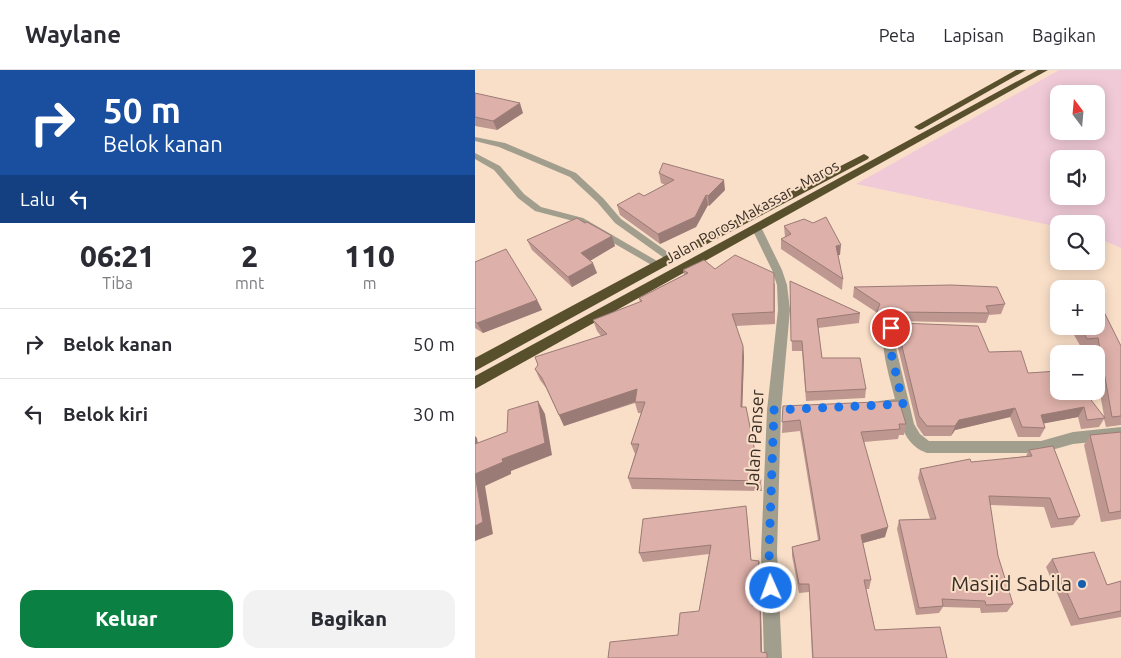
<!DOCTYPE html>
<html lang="id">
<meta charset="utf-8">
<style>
:root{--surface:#fff;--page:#f2f2f3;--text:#2b2b33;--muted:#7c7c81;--line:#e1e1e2;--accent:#0b8043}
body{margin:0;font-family:Ubuntu,sans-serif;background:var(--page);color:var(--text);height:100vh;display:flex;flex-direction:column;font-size:19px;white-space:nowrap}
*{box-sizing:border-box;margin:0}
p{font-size:16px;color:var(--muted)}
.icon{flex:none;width:28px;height:28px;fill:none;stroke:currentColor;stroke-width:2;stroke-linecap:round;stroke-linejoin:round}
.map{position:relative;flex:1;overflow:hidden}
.sheet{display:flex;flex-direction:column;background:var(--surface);width:475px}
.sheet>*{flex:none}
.top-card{background:#1a4fa0;color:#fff;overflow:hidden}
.needle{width:32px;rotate:344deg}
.buttons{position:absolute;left:575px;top:15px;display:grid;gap:10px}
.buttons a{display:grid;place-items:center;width:55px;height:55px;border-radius:10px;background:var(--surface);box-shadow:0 2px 12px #0003;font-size:25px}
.pin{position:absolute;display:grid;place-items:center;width:42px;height:42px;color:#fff;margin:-21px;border:2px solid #fff;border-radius:50%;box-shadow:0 1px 5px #0007}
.me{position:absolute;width:55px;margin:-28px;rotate:358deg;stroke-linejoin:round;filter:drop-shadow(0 0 4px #0008)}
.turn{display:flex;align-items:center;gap:18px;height:105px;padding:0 20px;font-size:22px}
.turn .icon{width:65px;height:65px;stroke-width:2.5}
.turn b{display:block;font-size:35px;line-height:42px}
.then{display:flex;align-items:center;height:48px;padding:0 20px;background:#0003;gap:10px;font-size:19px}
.eta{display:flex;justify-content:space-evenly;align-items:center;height:85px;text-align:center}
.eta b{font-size:30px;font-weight:800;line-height:35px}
.cta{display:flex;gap:10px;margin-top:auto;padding:10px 20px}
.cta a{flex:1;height:58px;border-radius:15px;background:var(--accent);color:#fff;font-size:20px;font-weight:800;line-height:58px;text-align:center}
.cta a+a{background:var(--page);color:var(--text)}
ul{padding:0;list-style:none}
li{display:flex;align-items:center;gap:15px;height:70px;padding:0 20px;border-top:1px solid var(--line)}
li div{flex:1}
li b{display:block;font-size:19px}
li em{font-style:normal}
header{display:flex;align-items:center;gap:30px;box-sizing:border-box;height:70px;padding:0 25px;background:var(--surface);border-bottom:1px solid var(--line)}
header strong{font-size:24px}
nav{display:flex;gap:28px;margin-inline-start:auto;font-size:18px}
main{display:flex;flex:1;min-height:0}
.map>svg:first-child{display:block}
.green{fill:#f1cad8;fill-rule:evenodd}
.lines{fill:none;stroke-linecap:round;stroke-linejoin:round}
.street{fill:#a29e8e;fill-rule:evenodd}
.highway{fill:#58502c;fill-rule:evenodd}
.wall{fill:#be9791}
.shaded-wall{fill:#9b7b76}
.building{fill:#ddb0a9;stroke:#9b7b76}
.route{stroke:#1a73e8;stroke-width:9;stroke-dasharray:0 16.2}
.poi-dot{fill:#1460af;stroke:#fadfc8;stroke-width:2}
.labels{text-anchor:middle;stroke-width:4;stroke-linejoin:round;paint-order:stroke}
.far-street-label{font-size:15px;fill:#382e26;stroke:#fadfc8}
.street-label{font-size:18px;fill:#382e26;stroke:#fadfc8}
.near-poi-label{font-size:21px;fill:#382e26;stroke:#fadfc8;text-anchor:end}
</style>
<header>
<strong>Waylane</strong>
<nav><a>Peta</a><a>Lapisan</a><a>Bagikan</a></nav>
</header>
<main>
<section class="sheet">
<div class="top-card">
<div class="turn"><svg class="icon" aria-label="right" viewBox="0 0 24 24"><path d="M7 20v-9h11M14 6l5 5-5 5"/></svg><div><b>50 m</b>Belok kanan</div></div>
<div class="then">Lalu<svg class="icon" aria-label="left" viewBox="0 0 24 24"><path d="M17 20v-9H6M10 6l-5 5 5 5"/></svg></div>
</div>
<div class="eta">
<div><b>06:21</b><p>Tiba</p></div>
<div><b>2</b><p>mnt</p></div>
<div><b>110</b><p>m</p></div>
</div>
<ul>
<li><svg class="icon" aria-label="right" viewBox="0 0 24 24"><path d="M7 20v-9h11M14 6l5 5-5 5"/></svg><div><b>Belok kanan</b></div><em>50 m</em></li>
<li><svg class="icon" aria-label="left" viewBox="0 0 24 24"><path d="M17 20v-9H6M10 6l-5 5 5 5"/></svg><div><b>Belok kiri</b></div><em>30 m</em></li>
</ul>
<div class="cta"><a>Keluar</a><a>Bagikan</a></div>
</section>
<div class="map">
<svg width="646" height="588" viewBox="0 0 646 588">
<rect width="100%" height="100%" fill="#fadfc8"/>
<!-- green -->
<path class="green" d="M584,0h62v178l-25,-11v-13h-37v3l-203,-43zM584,24h37v37h-37zM584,89h37v37h-37z"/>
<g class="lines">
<!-- street -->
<g class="street">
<polygon points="0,67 30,73 101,103 128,128 146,149 201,188 200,190 192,190 140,153 122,132 95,107 24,77 0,71"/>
<polygon points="0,83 25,96 49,124 66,137 108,148 189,195 188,197 180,197 102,152 60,141 43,128 19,100 0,89"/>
<polygon points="282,156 287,159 307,200 312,215 315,240 306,340 302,483 307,588 289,588 286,483 292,340 303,240 302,215 297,200 277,159"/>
<path d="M420,253l19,1 6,4 -6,4 -19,-1 1,17 18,76 6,10 9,7h112l32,-9 48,-5v12l-48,5 -32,9h-114c-20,-7 -26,-25 -29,-43l-19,-1 -2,-4 2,-4 16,-2c-4,-17 -17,-57 -10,-73z"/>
</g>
<!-- highway -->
<g class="highway">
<polygon points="541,0 551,0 447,59 444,60 439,57"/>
<polygon points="563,0 573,0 0,319 0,306"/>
<polygon points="389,84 394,87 393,89 200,191 0,301 0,288 192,185"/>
</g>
</g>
<!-- wall -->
<g class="wall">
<polygon points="0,23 48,43 22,60 0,56"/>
<polygon points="184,103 250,120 234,136 233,135 221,157 185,174 145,145 142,135 169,126 190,115 186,113"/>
<polygon points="110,153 140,176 115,190 122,203 97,217 57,180 52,170"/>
<polygon points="338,153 365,185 363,185 368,209 367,220 306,179 306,169 310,167 309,156"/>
<polygon points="0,192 62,230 67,240 8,263 0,258"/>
<polygon points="240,199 300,214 300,254 261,256 268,276 269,287 267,337 286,411 287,421 157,419 153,408 160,384 156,374 166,343 163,343 160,333 89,356 71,318 65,310 60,299 126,266 122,261 118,250 165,232 164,228 209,205 208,200"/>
<polygon points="315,211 385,243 384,253 343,258 347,288 391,319 390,328 331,331 327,281 317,281"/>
<polygon points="579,214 584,219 584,240 575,224"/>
<polygon points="379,217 530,234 526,244 514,245 511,253 419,251 409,254 406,265 400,250 401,242 378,227"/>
<polygon points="424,253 514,282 553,303 629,346 621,301 621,284 618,284 617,278 607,279 594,256 621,256 646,276 646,355 631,357 629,349 624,357 606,359 603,347 569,353 570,358 565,367 543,367 535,347 480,360 476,366 449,366 442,356 423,278 422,263"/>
<polygon points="308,336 431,354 429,365 424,365 423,369 389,372 410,467 388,473 396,510 394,519 391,519 400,560 472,588 337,588 334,522 324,523 317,486 317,477 343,470 325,361 307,363"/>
<polygon points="646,362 646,449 626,452 609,375 615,365"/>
<polygon points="554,380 605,446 598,455 576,458 569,437 515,435 523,486 538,534 532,542 506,543 505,538 468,537 464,543 441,545 422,459 424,450 455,449 443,408 445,399 551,386"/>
<polygon points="272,445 276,490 284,491 285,499 279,536 285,535 286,543 287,582 203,565 224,541 234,484 168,492 164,483"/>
<polygon points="577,489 632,515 646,511 646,547 596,556 571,497"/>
</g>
<!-- shaded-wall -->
<g class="shaded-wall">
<polygon points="45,33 48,43 22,60 18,51"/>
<polygon points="249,110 250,120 234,136 233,126"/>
<polygon points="231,125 233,135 221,157 185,174 183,164"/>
<polygon points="137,166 140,176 110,194 106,183"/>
<polygon points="366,175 365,185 360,186 361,176"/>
<polygon points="118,193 122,203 97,217 93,207"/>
<polygon points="62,230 67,240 8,263 2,253"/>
<polygon points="421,242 419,251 409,254 406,265 408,255 411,245"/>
<polygon points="268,276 269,287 267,348 266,337"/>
<polygon points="162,319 166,330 89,356 84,345"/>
<polygon points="63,331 70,344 77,385 36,401 36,404 10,416 18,464 0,471 0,404"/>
<polygon points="609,337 603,347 561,355 566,345"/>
<polygon points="540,338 535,347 480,360 476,366 480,356 484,350"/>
<polygon points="0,366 2,368 5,388 0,381"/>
<polygon points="413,457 410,467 384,474 386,465"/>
<polygon points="284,491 285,499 278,544 277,536"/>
<polygon points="285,535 286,543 287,588 286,582"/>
</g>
<!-- building -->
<g class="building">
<polygon points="0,23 45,33 18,51 0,47"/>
<polygon points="188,93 249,110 233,126 231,125 220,147 183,164 142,135 164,123 169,126 199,110 184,103"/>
<polygon points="351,147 366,175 361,176 368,209 306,169 316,164 309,156 329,149 338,153"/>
<polygon points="102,148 110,153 112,152 137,166 106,183 118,193 93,207 52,170"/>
<polygon points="31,179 62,230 2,253 0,252 0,192"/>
<polygon points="260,185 299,203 299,242 257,244 268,276 266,337 271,337 286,411 153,408 164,374 156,374 170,332 160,332 162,319 84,345 67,308 60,299 63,295 60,287 132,264 118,250 167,231 164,228 213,203 208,200 229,190 240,199"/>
<polygon points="315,211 385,243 342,249 347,288 385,288 391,319 331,322 327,271 316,271"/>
<polygon points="579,214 615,214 618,219 584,219 584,222"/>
<polygon points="476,215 522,217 530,234 511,236 514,243 421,242 411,245 408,255 402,241 405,234 379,217"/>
<polygon points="621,226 646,276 646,346 637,347 623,268 612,269 605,256 621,256"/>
<polygon points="424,253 503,256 514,282 546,281 553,303 584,301 584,321 609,321 630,348 612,350 609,337 566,345 570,358 547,357 540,338 484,350 480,356 452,356 444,346 425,268"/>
<polygon points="63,331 70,373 27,389 28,392 0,404 8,452 0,456 0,374 32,362 33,340"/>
<polygon points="424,331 431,354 424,354 425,359 386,362 413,457 386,465 396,510 389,510 400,560 465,557 472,588 338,588 334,514 324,514 317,477 345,470 325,350 307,352 308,336"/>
<polygon points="646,362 646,441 634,443 615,365"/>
<polygon points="578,376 605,446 583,449 575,428 514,426 523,486 538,534 511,535 510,531 467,529 468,536 444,538 424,450 461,449 445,399 495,389 496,392 557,386 554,380"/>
<polygon points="271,436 276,490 284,491 277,536 285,535 286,582 292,583 292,588 133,588 135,572 203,565 205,543 224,541 236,475 164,483 168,449"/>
<polygon points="619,482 632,515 646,511 646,541 604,549 577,489"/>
</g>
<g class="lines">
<!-- route -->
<polyline class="route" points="296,518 294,483 299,340 428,334 415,278 414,260 416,258"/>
</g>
<!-- markers -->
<circle class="poi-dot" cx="607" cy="514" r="5"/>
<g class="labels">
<!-- far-street labels -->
<g class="far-street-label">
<text transform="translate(277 142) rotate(-29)" y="5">Jalan Poros Makassar - Maros</text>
</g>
<!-- street labels -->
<g class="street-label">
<text transform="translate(280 370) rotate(-87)" y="6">Jalan Panser</text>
</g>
<!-- near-poi labels -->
<g class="near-poi-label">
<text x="597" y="521">Masjid Sabila</text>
</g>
</g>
</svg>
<div class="buttons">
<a><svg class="needle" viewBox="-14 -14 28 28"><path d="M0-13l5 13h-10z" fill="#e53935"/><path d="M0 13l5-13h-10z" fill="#7c7c81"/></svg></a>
<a><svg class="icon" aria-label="sound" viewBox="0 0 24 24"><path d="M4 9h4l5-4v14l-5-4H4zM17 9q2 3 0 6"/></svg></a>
<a><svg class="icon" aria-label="search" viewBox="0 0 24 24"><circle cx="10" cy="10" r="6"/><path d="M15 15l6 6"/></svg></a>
<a>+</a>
<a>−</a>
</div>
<div class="pin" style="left:416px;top:258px;background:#d93025"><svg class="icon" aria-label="arrive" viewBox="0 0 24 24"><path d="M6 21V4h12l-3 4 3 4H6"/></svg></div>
<svg class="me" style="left:296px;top:518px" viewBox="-20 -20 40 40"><circle r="17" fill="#1a73e8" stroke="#fff" stroke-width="3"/><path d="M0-11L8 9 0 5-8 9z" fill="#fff"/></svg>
</div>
</main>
